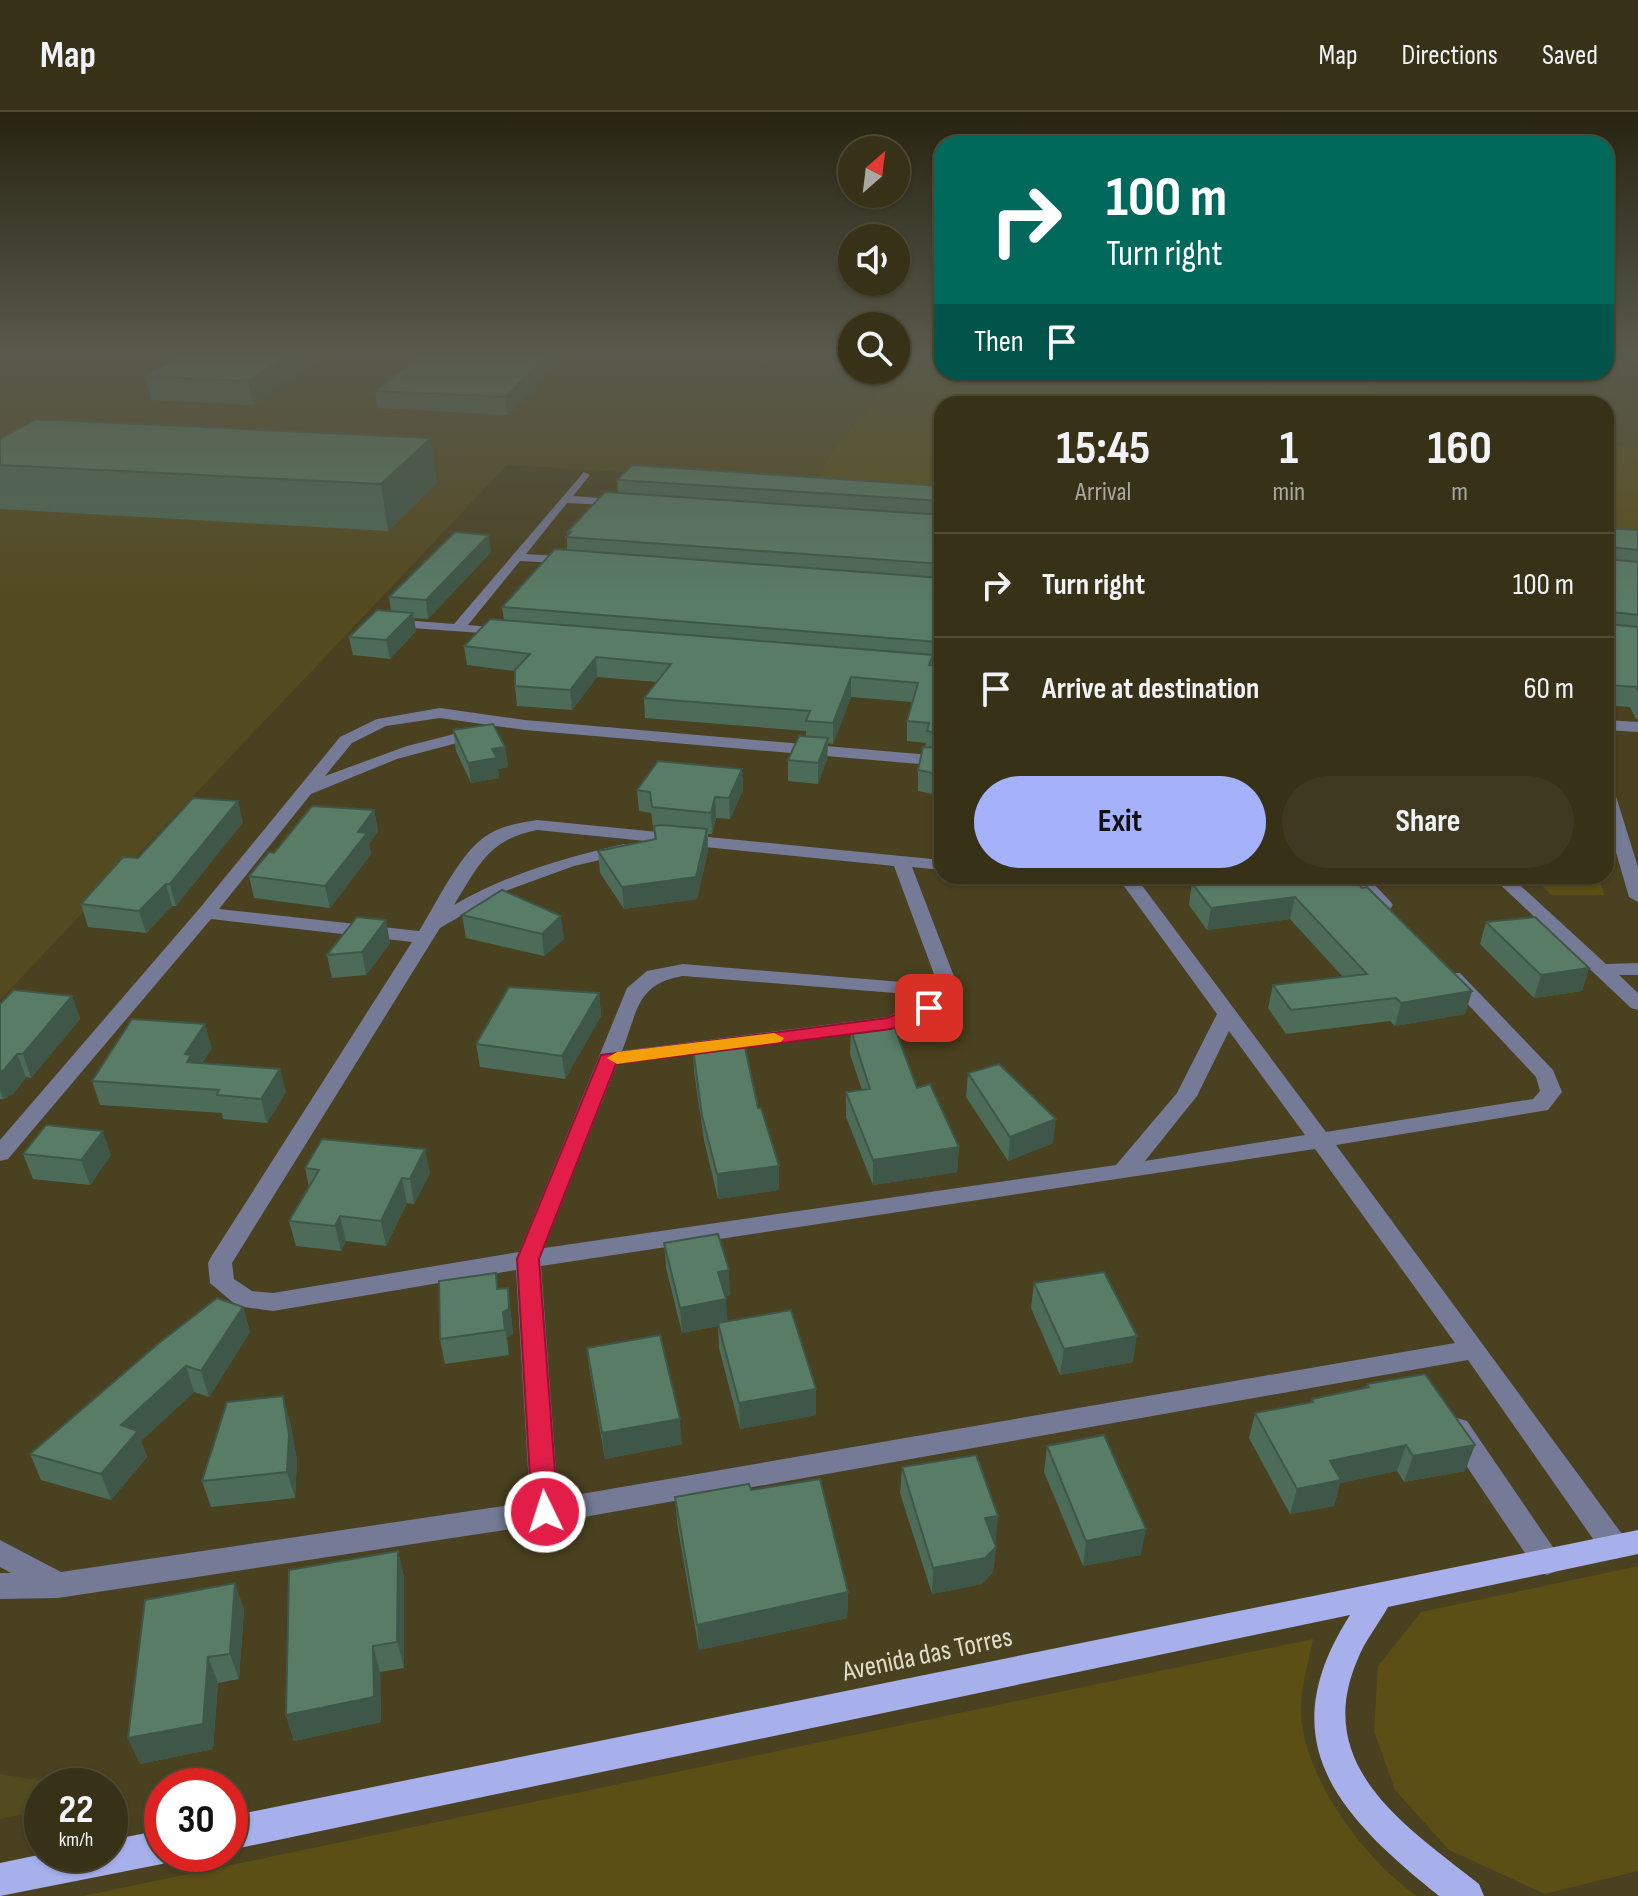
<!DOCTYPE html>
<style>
:root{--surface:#373117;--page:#3e3920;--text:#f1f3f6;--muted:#aaa9a1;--line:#514c36;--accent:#a6b1fc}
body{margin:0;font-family:"Sofia Sans Condensed",sans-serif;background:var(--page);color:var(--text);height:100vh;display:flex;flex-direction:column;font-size:30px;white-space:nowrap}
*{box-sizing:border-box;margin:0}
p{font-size:26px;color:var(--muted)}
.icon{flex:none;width:44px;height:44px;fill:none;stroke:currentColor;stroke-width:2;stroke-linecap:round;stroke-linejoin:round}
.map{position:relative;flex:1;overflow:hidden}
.sheet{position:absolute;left:934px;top:284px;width:680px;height:488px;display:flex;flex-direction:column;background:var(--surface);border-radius:24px;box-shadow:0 2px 6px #0004,0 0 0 2px var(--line)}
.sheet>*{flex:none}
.guide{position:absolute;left:934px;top:24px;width:680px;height:244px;border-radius:24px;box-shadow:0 2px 6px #0004,0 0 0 2px var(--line);background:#00695c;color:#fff;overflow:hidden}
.needle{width:52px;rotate:28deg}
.fabs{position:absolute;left:838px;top:24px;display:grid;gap:16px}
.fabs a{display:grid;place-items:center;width:72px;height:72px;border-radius:50%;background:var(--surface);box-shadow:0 2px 6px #0004,0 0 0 2px var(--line);font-size:40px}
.speed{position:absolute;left:24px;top:1656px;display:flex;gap:16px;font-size:40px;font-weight:700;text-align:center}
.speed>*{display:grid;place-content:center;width:104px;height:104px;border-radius:50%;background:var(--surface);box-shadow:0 2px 6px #0004,0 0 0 2px var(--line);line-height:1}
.speed small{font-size:20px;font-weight:400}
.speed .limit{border:12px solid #d22;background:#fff;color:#111}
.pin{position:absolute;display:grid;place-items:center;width:68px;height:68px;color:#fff;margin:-34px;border-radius:16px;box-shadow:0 4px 12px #0006}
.me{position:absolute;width:88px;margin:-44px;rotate:356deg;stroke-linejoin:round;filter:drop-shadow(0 0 6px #0008)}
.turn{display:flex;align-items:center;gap:28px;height:168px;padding:0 40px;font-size:36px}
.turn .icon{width:104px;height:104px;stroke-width:2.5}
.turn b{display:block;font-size:56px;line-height:68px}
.then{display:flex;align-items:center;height:76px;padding:0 40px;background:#0003;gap:16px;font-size:30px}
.eta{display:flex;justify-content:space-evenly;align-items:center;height:136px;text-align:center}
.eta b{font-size:48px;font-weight:700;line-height:56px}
.primary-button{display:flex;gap:16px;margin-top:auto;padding:16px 40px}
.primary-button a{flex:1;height:92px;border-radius:48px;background:var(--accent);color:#111;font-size:32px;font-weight:700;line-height:92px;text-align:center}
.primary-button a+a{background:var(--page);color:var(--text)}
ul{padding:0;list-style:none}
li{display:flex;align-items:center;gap:24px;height:104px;padding:0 40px;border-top:2px solid var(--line)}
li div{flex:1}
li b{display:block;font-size:30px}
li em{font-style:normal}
header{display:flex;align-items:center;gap:48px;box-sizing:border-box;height:112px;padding:0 40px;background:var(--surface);border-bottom:2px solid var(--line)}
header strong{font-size:38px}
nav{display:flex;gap:44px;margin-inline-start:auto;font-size:28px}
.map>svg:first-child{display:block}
.built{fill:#544a1f}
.green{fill:#5b4f15}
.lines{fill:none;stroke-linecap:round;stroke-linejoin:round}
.minor{fill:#757a96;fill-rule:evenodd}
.major{fill:#a7b0ea;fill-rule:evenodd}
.wall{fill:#4d6b59}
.shaded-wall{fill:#3e5748}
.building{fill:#597c67;stroke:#3e5748;stroke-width:2}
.route{fill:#e11d48;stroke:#92132f;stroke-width:2}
.slow{fill:#f59e0b}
.labels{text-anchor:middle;stroke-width:6;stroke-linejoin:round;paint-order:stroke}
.near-street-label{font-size:28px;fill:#e2deca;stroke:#49411f}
</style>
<header>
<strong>Map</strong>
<nav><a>Map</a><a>Directions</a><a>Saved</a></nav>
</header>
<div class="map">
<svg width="1638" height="1784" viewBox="0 0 1638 1784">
<rect width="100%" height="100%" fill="#49411f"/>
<!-- built -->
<g class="built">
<polygon points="0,244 852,244 852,258 896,258 896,244 942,244 942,260 1606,260 1606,244 1638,244 1638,424 1606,422 1606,292 942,292 942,380 507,353 0,888"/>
<polygon points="0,1662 73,1674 42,1674 42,1698 0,1707"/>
</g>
<!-- green -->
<g class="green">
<polygon points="931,244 942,244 942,260 1355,260 1381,289 1390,292 942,292 942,375 818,367 832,340 903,254"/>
<polygon points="1606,333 1638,336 1638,419 1606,416"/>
<polygon points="1533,764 1599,764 1604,783 1551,783"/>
<polygon points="1638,1454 1638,1759 1545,1782 1449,1738 1395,1678 1374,1619 1378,1554 1421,1500"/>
<path d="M1313,1527c-4,23 -13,50 -12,73 2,66 65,149 116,184h-1334z"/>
</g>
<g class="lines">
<!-- minor -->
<g class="minor">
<polygon points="584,360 590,363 573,384 623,388 629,391 623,394 567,391 526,442 573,445 579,449 577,452 520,449 468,513 504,516 509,517 509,523 384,514 382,511 389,507 454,512"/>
<path d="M440,596l85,12 417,36v10l-417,-36 -85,-12 -54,8 -34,17 -27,33 82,-30 71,-18 8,5 -3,3 -86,23 -86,35 -92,115 200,22c17,-27 39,-74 64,-93 16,-12 35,-15 54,-18l405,40v10l-30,-3 48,125 -24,20 -45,17 -274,35 -73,184 572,-83 61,-72 40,-79 -93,-128 -48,-5 -9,-5h68l191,256 207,-33 7,-8 -4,-14 -90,-96 -3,-4 3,-4h14l93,97 9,22 -14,18 -212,35 289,393 5,9 -5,9 -10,3 -10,-3 -137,-196 -923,164 -487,74 -58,1v-26h11l-11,-6v-27l61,32 469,-70 -14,-232 -243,41 -36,-5 -27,-23 -2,-20 3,-6 201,-315 -201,-23 -203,240 -8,2v-21l199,-231 141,-172 37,-18zM537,718l357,36 44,119 -255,-21 -36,7 -20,17 -108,264 -246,41 -21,-2 -18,-12 -2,-16 208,-335 60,-35 74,-27 56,-13 3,-4 -9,-5c-60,14 -117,30 -170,61 25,-40 34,-65 83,-75zM683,864l249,20 -45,21 -265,34c16,-40 14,-67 61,-75zM1229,919l76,104 -160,26 52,-65zM1315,1037l140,194 -897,155 -17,-232z"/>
<polygon points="1606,608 1638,610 1638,620 1606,618"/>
<polygon points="1606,673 1614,678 1638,755 1638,790 1629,785 1606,706"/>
<polygon points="1347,764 1366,764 1390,789 1393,793 1390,797 1378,797"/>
<polygon points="1491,764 1510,764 1606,852 1638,851 1638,863 1619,863 1638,881 1638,898 1631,896"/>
<polygon points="1457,1306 1467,1309 1557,1441 1562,1450 1557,1459 1547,1463 1537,1459 1447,1325 1443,1317 1447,1309"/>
</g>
<!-- major -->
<g class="major">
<path d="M1638,1418v24l-250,53c-10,18 -24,35 -31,54 -45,106 50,166 122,223l5,12h-45c-99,-80 -171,-153 -89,-281l-1120,235v-34z"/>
<polygon points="162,1718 162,1742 176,1742 174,1747 162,1752 0,1784 0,1751 43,1742 110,1742 110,1728"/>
</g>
</g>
<!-- wall -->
<g class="wall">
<polygon points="325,244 253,293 151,288 145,264"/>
<polygon points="420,244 566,244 507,303 378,296 375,279"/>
<polygon points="0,327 437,370 388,419 0,397"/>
<polygon points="1606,351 1613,363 1608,379 1606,379"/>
<polygon points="617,368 942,374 942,536 937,549 932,548 932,553 942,554 942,678 941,684 918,679 918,658 926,631 907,629 907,609 912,590 851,585 833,632 828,631 827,647 818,672 788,669 788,648 806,625 806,619 645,606 644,586 657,570 597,565 572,598 517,594 515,574 515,559 467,553 464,534 504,508 502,495 567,438 567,420 618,381"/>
<polygon points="1606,416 1638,418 1638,607 1636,607 1630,595 1606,593"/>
<polygon points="491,440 428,507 414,506 416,519 390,547 353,543 349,525 391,499 389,485"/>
<polygon points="453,618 505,635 508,655 498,657 499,666 471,671 456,639"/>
<polygon points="742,657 743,678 730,707 716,706 712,722 708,722 708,739 697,787 624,797 600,761 598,739 655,727 651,701 639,699 637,678"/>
<polygon points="374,698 378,719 369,732 371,742 330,796 254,786 249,764 274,741"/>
<polygon points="243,710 176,794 172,794 146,821 88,815 81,792 138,746"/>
<polygon points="1192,771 1362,776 1472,879 1465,902 1395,914 1390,909 1286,922 1268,896 1273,873 1343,865 1290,807 1207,818 1189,793"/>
<polygon points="462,803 564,827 544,844 466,826"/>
<polygon points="1486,810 1589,856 1582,879 1534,886 1480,832"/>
<polygon points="390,831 366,863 332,866 327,843"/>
<polygon points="599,881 601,904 565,967 480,955 476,932"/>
<polygon points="72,884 80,907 31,966 26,965 13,982 3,987 0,987 0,892"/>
<polygon points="851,918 917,976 959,1035 957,1060 873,1073 846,1005 846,980 862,978 850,942"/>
<polygon points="212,936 202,951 286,980 267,1011 223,1007 222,1001 100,993 92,969"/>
<polygon points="693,936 758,996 779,1054 779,1078 718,1087 704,1028 694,960"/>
<polygon points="968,961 1053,1031 1008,1049 966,985"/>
<polygon points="23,1042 111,1043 90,1073 33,1067"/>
<polygon points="305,1056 430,1061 414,1092 407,1091 386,1134 346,1129 341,1139 296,1134 289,1109 309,1075"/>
<polygon points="664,1131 730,1183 725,1184 727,1209 816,1277 816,1303 740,1317 719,1236 718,1214 682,1221 666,1156"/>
<polygon points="1034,1171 1133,1250 1060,1263 1031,1196"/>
<polygon points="508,1176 513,1222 507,1225 509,1243 445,1252 440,1227 498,1177"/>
<polygon points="243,1195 250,1220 209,1285 194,1280 141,1329 147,1345 111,1388 41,1368 30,1342"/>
<polygon points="587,1236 682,1332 605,1347 590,1261"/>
<polygon points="1367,1272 1465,1359 1404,1370 1397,1359 1340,1371 1334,1394 1290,1402 1249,1326 1255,1301 1311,1291 1312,1287 1366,1276"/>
<polygon points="290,1310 297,1348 295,1386 211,1395 202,1369"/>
<polygon points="1047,1334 1141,1443 1083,1454 1044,1360"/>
<polygon points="902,1355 996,1430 994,1430 996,1435 993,1460 982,1472 932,1482 900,1381"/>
<polygon points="751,1378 848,1480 847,1506 699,1538 677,1411 675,1385"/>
<polygon points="398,1439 404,1465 404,1556 380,1560 381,1610 294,1629 286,1603"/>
<polygon points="244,1497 239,1567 218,1571 213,1637 140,1652 128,1626"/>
</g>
<!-- shaded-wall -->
<g class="shaded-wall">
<polygon points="287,244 325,244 253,293 248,269"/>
<polygon points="547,244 566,244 507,303 505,285"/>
<polygon points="431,326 437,370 388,419 381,372"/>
<polygon points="489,423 491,440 428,507 426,488"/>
<polygon points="413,501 416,519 390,547 386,528"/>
<polygon points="942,519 942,536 937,549 938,530"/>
<polygon points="596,545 597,565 572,598 570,578"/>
<polygon points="851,565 851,585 833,632 833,611"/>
<polygon points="828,626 827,647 818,672 818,651"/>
<polygon points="505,635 508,655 498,657 499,666 471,671 468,651 492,637"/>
<polygon points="742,657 743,678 730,707 729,686"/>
<polygon points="715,685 716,706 712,722 711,701"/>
<polygon points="238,689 243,710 176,794 170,772"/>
<polygon points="374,698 378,719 369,732 371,742 330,796 325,774 358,720"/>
<polygon points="707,717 708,739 697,787 624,797 622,775"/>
<polygon points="166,772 172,794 146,821 139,799"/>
<polygon points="1295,785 1290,807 1207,818 1211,796"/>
<polygon points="561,804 564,827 544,844 542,822"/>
<polygon points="386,808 390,831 366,863 362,840"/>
<polygon points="1589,856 1582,879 1534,886 1541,863"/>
<polygon points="1472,879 1465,902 1395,914 1401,891"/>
<polygon points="599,881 601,904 565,967 562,944"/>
<polygon points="72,884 80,907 31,966 23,942"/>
<polygon points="205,912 212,936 196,959 194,974 185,942"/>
<polygon points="17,942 26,965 13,982 3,987 0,978 0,960"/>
<polygon points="280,957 286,980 267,1011 261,987"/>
<polygon points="1056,1007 1053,1031 1008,1049 1010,1025"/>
<polygon points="103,1019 111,1043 90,1073 81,1048"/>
<polygon points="959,1035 957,1060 873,1073 873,1048"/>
<polygon points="425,1037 430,1061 414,1092 410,1067"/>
<polygon points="779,1054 779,1078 718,1087 717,1062"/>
<polygon points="402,1066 407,1091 386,1134 381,1109"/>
<polygon points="340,1104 346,1129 341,1139 335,1114"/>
<polygon points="729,1158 730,1183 720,1185 718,1160"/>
<polygon points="508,1176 513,1222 507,1225 509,1243 503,1200"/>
<polygon points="726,1187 728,1213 718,1211 718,1214 682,1221 680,1196"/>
<polygon points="243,1195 250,1220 209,1285 201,1259"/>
<polygon points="1137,1224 1133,1250 1060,1263 1064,1237"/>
<polygon points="186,1254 194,1280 141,1329 147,1345 111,1388 101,1362 121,1313"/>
<polygon points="816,1277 816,1303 740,1317 739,1291"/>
<polygon points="283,1284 290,1310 297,1348 295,1386 287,1360"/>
<polygon points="680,1307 682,1332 605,1347 602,1321"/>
<polygon points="1406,1333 1397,1359 1340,1371 1334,1394 1290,1402 1297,1377 1330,1349"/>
<polygon points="1475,1333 1465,1359 1404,1370 1413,1344"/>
<polygon points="998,1404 996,1430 983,1432 985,1406"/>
<polygon points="1146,1417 1141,1443 1083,1454 1086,1429"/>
<polygon points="996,1435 993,1460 982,1472 932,1482 933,1456"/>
<polygon points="398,1439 404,1465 404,1556 397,1530"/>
<polygon points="235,1471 244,1497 239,1567 230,1542"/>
<polygon points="848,1480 847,1506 699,1538 697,1513"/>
<polygon points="373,1534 380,1560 381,1610 294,1629 286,1603"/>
<polygon points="208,1545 218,1571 213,1637 140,1652 128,1626"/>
</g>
<!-- building -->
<g class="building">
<polygon points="180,244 287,244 248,269 145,264"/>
<polygon points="420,244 547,244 505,285 375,279"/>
<polygon points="36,307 431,326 381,372 0,353 0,327"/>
<polygon points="1606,351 1613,363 1606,362"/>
<polygon points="632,353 942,374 942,389 617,368"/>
<polygon points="605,380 942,403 942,452 566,425 571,420 567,420"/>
<polygon points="1606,416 1638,418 1638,438 1611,435 1609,447 1638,450 1638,503 1612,500 1609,512 1638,515 1638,579 1636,575 1606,573"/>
<polygon points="455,420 489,423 426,488 389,485"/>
<polygon points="555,437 942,466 942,519 938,530 502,495"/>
<polygon points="377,498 413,501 386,528 349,525"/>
<polygon points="490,507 933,543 929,553 942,554 942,623 927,619 929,611 907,609 918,571 851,565 833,611 806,609 810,599 644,586 671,552 596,545 570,578 515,574 515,558 530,542 464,534"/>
<polygon points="493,612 505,635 492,637 497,646 468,651 453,618"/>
<polygon points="799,624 828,626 818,651 788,648"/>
<polygon points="923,635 942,636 942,663 918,658"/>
<polygon points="658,649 742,657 729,686 715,685 711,701 652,695 650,680 637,678"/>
<polygon points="193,686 238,689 170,772 166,772 139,799 81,792 123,745 138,746"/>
<polygon points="312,694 374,698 358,720 367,721 325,774 249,764 269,740 274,741"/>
<polygon points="662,713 707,717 696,765 622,775 598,739 656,727 654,714"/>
<polygon points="1248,764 1352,764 1362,776 1367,775 1472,879 1401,891 1396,886 1291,898 1273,873 1367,862 1295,785 1211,796 1192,771"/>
<polygon points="502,778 561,804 542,822 462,803"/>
<polygon points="357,805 386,808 362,840 327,843"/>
<polygon points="1535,805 1589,856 1541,863 1486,810"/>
<polygon points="509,875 599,881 562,944 476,932"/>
<polygon points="14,878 72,884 23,942 17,942 4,958 0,960 0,892"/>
<polygon points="132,907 205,912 185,942 191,943 187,950 280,957 261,987 217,983 219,978 92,969"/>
<polygon points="894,914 917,976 930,972 959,1035 873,1048 846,980 870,977 851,918"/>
<polygon points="744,931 758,996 761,996 779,1054 717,1062 702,1004 693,936"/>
<polygon points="999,952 1056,1007 1010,1025 968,961"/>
<polygon points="46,1013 103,1019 81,1048 23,1042"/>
<polygon points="322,1027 425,1037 410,1067 402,1066 381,1109 340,1104 335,1114 289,1109 319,1058 305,1056"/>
<polygon points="718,1122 729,1158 718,1160 726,1187 680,1196 664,1131"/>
<polygon points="1104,1160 1137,1224 1064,1237 1034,1171"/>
<polygon points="496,1161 497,1177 508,1176 509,1197 503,1200 505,1218 440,1227 439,1169"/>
<polygon points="217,1186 243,1195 201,1259 186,1254 121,1313 138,1319 101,1362 30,1342 159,1231"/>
<polygon points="791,1198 816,1277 739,1291 718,1211"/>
<polygon points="660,1223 680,1307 602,1321 587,1236"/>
<polygon points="1425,1262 1475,1333 1413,1344 1406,1333 1330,1349 1341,1368 1297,1377 1255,1301 1313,1290 1312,1287 1369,1275 1367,1272"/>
<polygon points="283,1284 289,1323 287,1360 202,1369 227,1290"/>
<polygon points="1104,1323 1146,1417 1086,1429 1047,1334"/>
<polygon points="976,1343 998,1404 985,1406 996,1435 985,1446 933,1456 902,1355"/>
<polygon points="820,1367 848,1480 697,1513 675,1385 749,1372 751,1378"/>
<polygon points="398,1439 397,1530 373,1534 374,1585 286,1603 289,1458"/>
<polygon points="235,1471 230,1542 208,1545 203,1612 128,1626 145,1488"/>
</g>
<!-- sky -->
<linearGradient id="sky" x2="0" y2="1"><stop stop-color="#282411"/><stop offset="0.49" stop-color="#595a4d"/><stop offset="1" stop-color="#595a4d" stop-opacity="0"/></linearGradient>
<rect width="1638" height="494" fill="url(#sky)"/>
<!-- route -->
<polygon class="route" points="929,890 935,892 935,900 891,917 616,952 539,1147 558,1400 554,1408 545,1411 535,1408 532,1400 517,1147 601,943 887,906"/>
<!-- slow -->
<polygon class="slow" points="774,921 784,926 781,930 617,952 607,946 617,940"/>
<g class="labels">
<!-- near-street labels -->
<g class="near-street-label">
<text transform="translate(927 1541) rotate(-12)" y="10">Avenida das Torres</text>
</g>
</g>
</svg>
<div class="fabs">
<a><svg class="needle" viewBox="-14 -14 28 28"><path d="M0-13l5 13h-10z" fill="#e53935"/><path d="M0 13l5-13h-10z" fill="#aaa9a1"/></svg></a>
<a><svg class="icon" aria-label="sound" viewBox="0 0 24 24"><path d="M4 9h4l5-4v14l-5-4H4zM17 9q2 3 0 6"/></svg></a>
<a><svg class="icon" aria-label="search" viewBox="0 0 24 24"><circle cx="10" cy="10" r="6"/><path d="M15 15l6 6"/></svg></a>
</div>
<div class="speed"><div>22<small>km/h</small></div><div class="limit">30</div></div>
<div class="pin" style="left:929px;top:896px;background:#d93025"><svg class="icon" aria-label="arrive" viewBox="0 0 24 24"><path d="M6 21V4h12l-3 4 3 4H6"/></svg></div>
<svg class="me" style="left:545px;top:1400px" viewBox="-20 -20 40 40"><circle r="17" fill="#e11d48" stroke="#fff" stroke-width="3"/><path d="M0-11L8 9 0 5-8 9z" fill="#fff"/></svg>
<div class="guide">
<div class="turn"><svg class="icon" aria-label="right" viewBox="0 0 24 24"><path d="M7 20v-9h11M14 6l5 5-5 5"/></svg><div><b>100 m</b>Turn right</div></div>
<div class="then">Then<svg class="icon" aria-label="arrive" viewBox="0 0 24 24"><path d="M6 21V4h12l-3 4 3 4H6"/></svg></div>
</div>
<section class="sheet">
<div class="eta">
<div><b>15:45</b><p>Arrival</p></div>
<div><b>1</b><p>min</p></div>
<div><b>160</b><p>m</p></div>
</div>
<ul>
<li><svg class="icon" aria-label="right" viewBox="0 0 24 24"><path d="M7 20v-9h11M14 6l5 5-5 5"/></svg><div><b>Turn right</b></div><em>100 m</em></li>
<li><svg class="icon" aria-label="arrive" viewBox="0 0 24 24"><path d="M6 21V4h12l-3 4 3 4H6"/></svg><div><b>Arrive at destination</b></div><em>60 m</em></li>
</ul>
<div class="primary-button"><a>Exit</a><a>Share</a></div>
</section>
</div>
